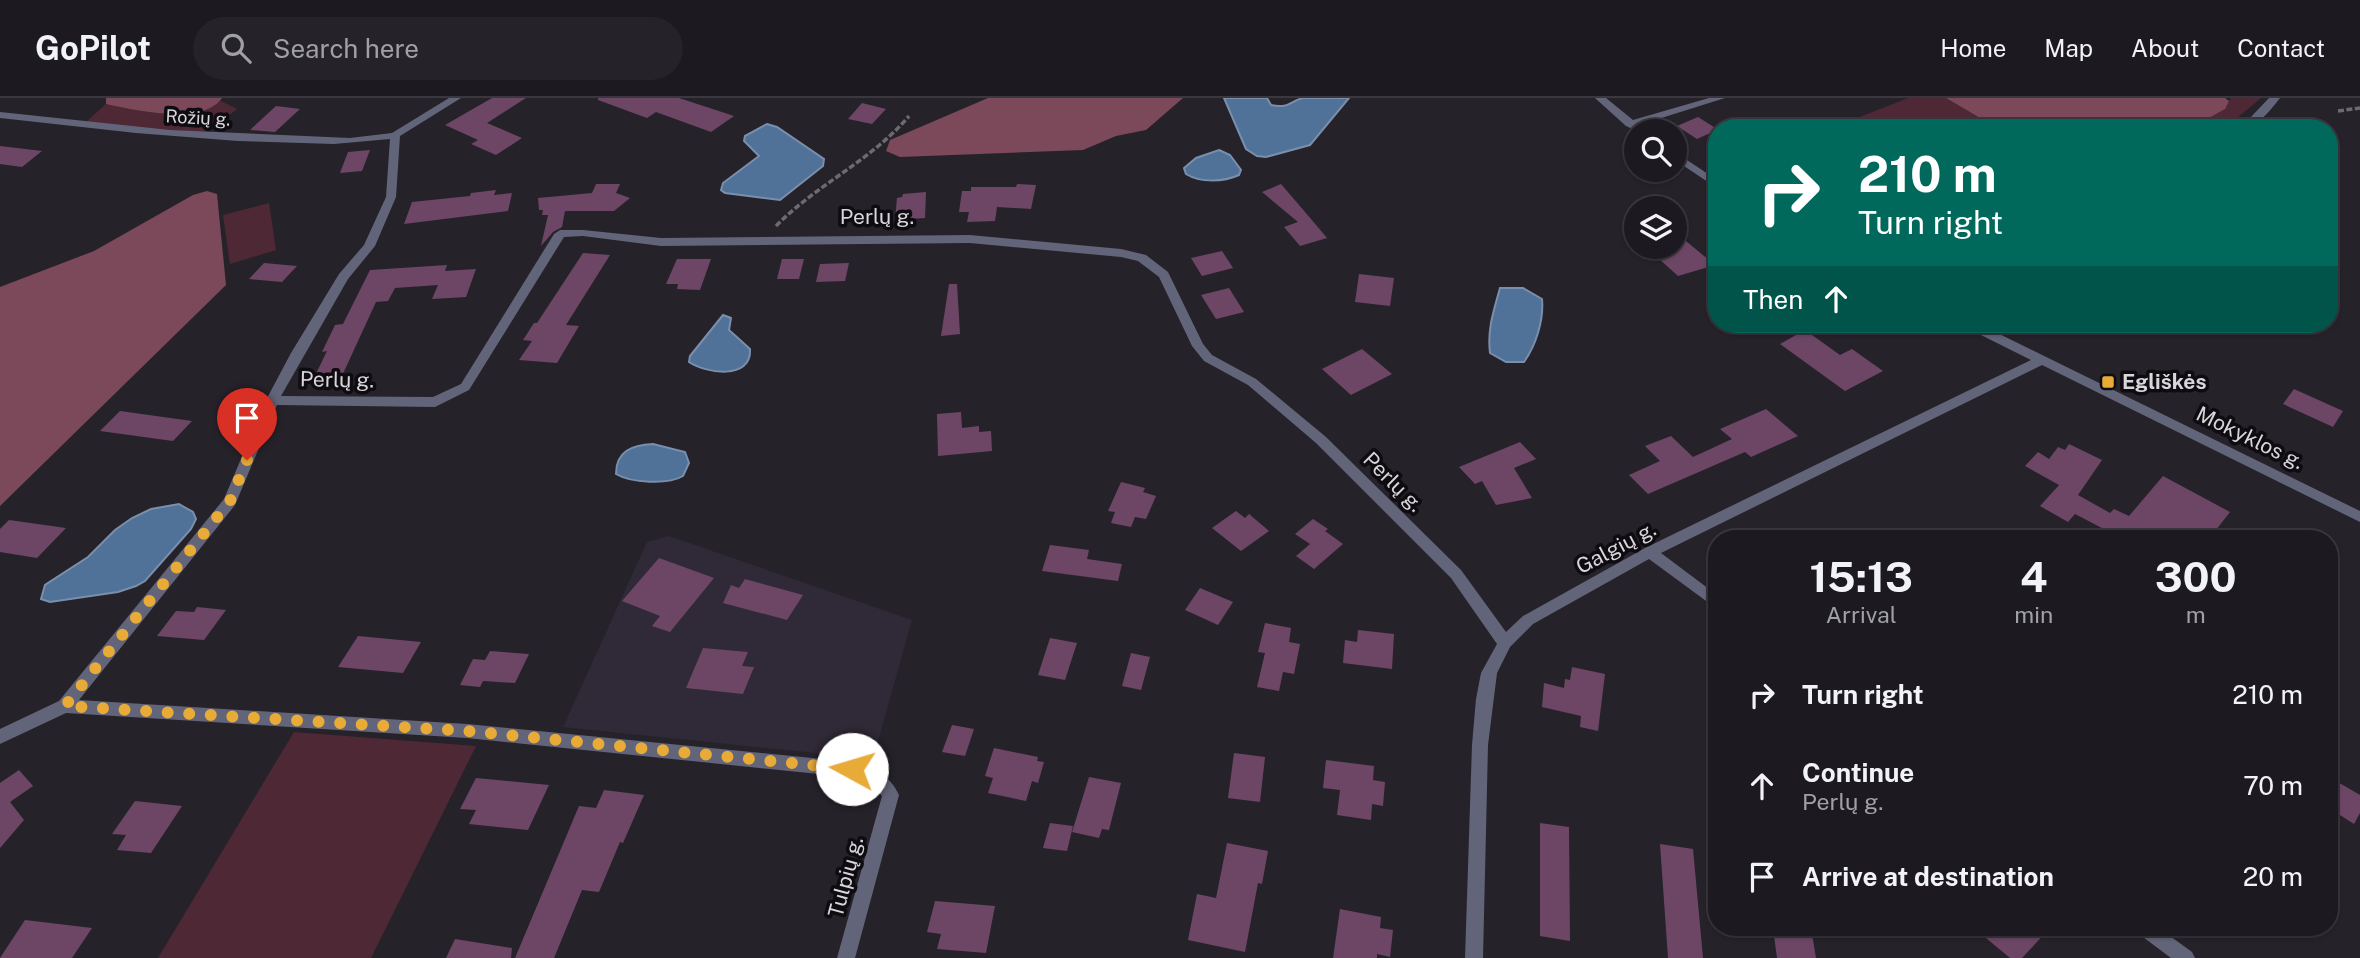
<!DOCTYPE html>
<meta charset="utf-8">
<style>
:root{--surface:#1c1a20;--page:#252329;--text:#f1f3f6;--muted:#a0a1a5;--line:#3a383e}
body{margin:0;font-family:"Public Sans",sans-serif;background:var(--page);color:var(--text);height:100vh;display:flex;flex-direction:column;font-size:26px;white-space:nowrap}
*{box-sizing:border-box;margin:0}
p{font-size:23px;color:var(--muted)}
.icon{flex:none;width:38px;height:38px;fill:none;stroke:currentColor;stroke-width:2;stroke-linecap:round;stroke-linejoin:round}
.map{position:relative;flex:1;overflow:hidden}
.side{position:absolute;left:1708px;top:432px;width:630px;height:406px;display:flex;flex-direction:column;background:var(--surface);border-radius:28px;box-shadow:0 2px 5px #0004,0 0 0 2px var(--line)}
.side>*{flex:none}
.guide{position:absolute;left:1708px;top:21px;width:630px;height:214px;border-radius:28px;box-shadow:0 2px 5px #0004,0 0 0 2px var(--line);background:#00695c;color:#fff;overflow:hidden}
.fabs{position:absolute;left:1624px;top:21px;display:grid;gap:14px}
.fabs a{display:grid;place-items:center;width:63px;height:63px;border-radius:50%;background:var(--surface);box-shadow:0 2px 5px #0004,0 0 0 2px var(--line);font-size:35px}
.pin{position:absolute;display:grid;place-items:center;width:60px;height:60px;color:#fff;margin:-72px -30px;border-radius:50% 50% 50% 0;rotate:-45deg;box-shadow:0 0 7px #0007}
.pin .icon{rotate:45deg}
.me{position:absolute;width:77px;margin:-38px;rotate:276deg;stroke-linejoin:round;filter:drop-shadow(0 0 5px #0008)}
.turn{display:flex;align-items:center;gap:24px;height:147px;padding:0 35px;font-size:32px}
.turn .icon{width:91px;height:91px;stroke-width:2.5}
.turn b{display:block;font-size:49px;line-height:60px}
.then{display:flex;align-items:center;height:66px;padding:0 35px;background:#0003;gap:14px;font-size:26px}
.eta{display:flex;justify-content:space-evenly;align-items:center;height:119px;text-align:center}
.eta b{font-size:42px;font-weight:700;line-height:49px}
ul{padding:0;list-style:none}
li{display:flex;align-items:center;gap:21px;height:91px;padding:0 35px}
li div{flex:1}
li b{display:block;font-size:26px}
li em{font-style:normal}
header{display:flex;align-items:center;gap:42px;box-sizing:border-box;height:98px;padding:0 35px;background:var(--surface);border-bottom:2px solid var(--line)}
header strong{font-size:33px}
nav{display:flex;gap:38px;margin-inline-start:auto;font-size:24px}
.search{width:490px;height:63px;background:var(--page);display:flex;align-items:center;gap:18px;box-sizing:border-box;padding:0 24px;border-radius:38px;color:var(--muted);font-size:26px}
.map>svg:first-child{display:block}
.built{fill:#302937}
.green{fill:#4f2835}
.forest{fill:#7b4959}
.water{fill:#507198;stroke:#798fac;stroke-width:2}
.building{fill:#6d4666}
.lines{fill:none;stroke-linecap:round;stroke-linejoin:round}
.path{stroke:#6d6a71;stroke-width:3.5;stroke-dasharray:6 2.5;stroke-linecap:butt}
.street{fill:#626579;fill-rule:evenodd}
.route{stroke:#e8ab37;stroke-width:12;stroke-dasharray:0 21.6}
.poi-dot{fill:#e8ab37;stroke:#0e0c10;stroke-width:2.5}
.labels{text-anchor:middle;stroke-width:7;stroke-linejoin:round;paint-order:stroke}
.far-street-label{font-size:18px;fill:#d8d5db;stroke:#0e0c10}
.street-label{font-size:21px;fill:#d8d5db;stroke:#0e0c10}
.poi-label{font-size:21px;font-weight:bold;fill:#d8d5db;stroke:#0e0c10;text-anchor:start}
</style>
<header>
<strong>GoPilot</strong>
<div class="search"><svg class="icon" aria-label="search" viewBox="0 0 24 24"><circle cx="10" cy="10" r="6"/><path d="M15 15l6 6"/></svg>Search here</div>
<nav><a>Home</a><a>Map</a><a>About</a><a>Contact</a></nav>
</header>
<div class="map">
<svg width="2360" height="860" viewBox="0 0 2360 860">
<rect width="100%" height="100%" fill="#26222a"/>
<!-- built -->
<polygon class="built" points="669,438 912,522 873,661 563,629 647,444"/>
<!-- green -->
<g class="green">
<polygon points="1908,0 1946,0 1997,30 1832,30"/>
<polygon points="2231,0 2261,0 2225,30 2191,30 2224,11"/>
<path d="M221,3l16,8 -25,20 -14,4 -113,-10 21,-19c39,8 79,17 115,-3z"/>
<polygon points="269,105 276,152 230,166 223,117"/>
<polygon points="294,634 476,648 371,860 158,860"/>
</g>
<!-- forest -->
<g class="forest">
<path d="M106,0h116c-19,28 -88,12 -116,6z"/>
<polygon points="988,0 1183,0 1146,32 1116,38 1083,52 900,59 886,53 890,42"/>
<polygon points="1946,0 2225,0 2229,3 2225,11 2191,30 1997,30"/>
<polygon points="207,93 217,96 226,187 0,408 0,189 94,153 193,97"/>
</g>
<!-- water -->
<g class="water">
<path d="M1224,0h43l4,7c18,4 19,-4 32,-7 14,0 32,0 46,0l-39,47 -44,12 -9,-1 -11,-7z"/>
<polygon points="767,26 777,29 824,61 823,68 780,102 725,95 721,92 723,85 759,58 744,43 745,38"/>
<path d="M1219,52l11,5 11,15 -2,5c-15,7 -39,8 -53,-1l-2,-6 12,-10z"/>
<path d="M1500,190h23l19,11c2,21 -6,46 -18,63h-18l-16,-9c-3,-24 4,-43 10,-65z"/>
<path d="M723,217l8,3 -2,12 21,19c2,32 -45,24 -61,13l1,-6z"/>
<path d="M653,346l32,8 4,11 -6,13c-15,9 -52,7 -67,-2 0,-23 16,-29 37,-30z"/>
<polygon points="179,406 193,414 196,421 191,431 145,483 136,488 118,494 50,504 41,501 45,487 88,459 115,432 132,420 151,411"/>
</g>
<!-- building -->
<g class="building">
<polygon points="492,0 526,0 487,25 522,40 496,57 471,46 478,42 445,27"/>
<polygon points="598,0 679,0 734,18 711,34 656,14 647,20 598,2"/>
<polygon points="862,5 886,11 872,26 848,21"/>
<polygon points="276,8 300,11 275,34 250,32"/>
<polygon points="1698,19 1717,31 1717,32 1697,41 1677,28"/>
<polygon points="0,48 42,53 22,69 0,66"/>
<polygon points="370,52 362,73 340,75 348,54"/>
<polygon points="596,86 620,86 616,95 630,100 614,113 565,113 562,129 553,134 541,148 548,117 542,117 543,112 539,112 538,100 592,95"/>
<polygon points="1017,86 1036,87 1031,111 997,109 995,123 967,124 969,114 959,114 962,93 971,93 971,89 1016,89"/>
<polygon points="1281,86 1311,121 1327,140 1300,148 1284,129 1298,124 1262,94"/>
<polygon points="496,92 494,97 512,95 508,113 404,126 412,104 470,98 471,95"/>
<polygon points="926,94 925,120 895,122 897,100 902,99 903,96"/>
<polygon points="1675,134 1715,167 1678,178 1646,149 1675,149"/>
<polygon points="1222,153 1233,170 1202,178 1191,160"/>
<polygon points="583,155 610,157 566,227 579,228 557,265 519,262 532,243 523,242 534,225 537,225"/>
<polygon points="677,161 711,161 700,192 677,191 678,186 666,186"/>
<polygon points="782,161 804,161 799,181 777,181"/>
<polygon points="264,165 297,168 282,184 249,181"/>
<polygon points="849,165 845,183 816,184 820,166"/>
<polygon points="447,167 445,173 476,171 466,199 432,201 438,187 395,190 388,203 376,204 341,280 313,282 327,253 322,254 335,227 343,226 370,172"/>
<polygon points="1359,176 1394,180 1390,208 1355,204"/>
<polygon points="949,186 957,186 960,236 941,238"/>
<polygon points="1229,190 1244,214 1216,221 1201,197"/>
<polygon points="1805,232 1840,257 1852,251 1883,273 1845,293 1780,246"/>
<polygon points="1362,251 1392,276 1351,297 1322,271"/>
<polygon points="2294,291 2343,313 2333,329 2283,306"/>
<polygon points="1766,311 1798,338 1751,359 1745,354 1648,396 1629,377 1660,363 1645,348 1671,338 1693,359 1732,341 1720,331"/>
<polygon points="120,313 192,323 173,343 100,333"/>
<polygon points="961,314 962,330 979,328 979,334 991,333 992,353 938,358 937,316"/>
<polygon points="1520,344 1536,361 1514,370 1532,400 1496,407 1482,383 1475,386 1459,369"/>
<polygon points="2069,346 2102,362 2078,397 2110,415 2114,411 2129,418 2163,378 2230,414 2209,441 2123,441 2075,416 2068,424 2040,408 2059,387 2025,368 2038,354 2049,361 2058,349 2065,352"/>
<polygon points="1121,384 1145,390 1143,394 1156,398 1146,421 1135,419 1131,429 1111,425 1115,414 1108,413"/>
<polygon points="1236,413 1245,420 1249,416 1269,433 1241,453 1212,430"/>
<polygon points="1313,421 1328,431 1325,433 1343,446 1314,471 1296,458 1310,446 1295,436"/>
<polygon points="9,422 66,430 37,460 0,454 0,431"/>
<polygon points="1050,447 1089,452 1087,461 1122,466 1118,483 1042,473"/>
<polygon points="659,460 714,480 670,534 652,528 660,518 622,503"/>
<polygon points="745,481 803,497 787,522 723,505 731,487 739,490"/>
<polygon points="1200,490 1233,504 1218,527 1185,512"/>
<polygon points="197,509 226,512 204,542 157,538 176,513 194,514"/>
<polygon points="1265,525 1291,530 1289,544 1300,546 1294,576 1283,574 1279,593 1257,589 1265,555 1258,554"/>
<polygon points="1358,532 1394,536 1392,571 1343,565 1345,542 1357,544"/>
<polygon points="358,538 421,544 403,575 338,569"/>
<polygon points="1050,540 1077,545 1065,582 1038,577"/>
<polygon points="703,550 748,554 742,568 754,569 743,596 686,590"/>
<polygon points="490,553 529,556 515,585 483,583 480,589 460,587 473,561 485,562"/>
<polygon points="1131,555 1150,559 1141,592 1122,588"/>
<polygon points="1572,569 1605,576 1598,633 1580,629 1581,618 1542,609 1544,585 1564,590 1565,581 1570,582"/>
<polygon points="952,627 974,631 965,658 942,654"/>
<polygon points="994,650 1038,659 1037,663 1044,664 1038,685 1032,683 1026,703 988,695 993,680 985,678"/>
<polygon points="1234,655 1265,659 1260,704 1228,700"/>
<polygon points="1326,662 1374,668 1373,682 1385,684 1383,708 1372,706 1371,722 1337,717 1340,692 1323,690"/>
<polygon points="19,672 33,688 10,704 24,722 0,750 0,685"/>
<polygon points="1089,679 1121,685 1109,732 1102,731 1099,740 1072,734"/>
<polygon points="2329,679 2360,697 2360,715 2354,726 2329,710"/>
<polygon points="476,680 549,687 528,732 469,726 476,712 460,711"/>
<polygon points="604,692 644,697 623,745 620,744 599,794 582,792 554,860 515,860 579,708 596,710"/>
<polygon points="135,703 182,708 151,755 117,752 126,737 112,736"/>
<polygon points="1050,725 1073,728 1067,753 1043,750"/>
<polygon points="1540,725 1569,729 1570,843 1540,838"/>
<polygon points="1227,745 1268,753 1262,786 1258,785 1245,854 1188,842 1197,796 1216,800"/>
<polygon points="1660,746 1693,751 1703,860 1668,860"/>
<polygon points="935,803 995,808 986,855 937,851 941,836 927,834"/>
<polygon points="1340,811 1381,819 1380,830 1393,832 1390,859 1377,856 1377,860 1333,860"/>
<polygon points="25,822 92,830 72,860 0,860"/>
<polygon points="1773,830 1811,830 1816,860 1777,860"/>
<polygon points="1974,830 2050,830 2022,860 2010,860"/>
<polygon points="455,841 512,850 511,860 446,860"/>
</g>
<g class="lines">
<!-- path -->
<g class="path">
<polyline points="2338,13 2360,10"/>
<path d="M776,128c41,-42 95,-65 133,-110"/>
</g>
<!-- street -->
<g class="street">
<path d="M449,0h12l-61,38 -4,61 -21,49 -27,33 -67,117 152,1 28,-13 93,-150 6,-4h23l78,8 309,-3 151,14 25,6 22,17 35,72 9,11 44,24 70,58 135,133 45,62 17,-16 122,-68 386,-188 -66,-33 -2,-3h16l381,187v11l-318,-157 -381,188 56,42v14l-68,-50 -116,65 -23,23 -13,26 -9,72 -5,213h-18l7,-213 4,-46 5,-26 16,-29 -46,-66 -135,-135 -68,-58 -44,-24 -12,-15 -33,-69 -21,-16 -17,-4 -151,-14 -309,3 -78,-10 -19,1 -95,153 -34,17 -158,-2 -42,100 -156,195 388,24 385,38c21,5 38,13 47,33l-44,163h-18l45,-162 -9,-10 -15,-8 -391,-40 -401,-25 -66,31v-15l59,-28 165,-202 42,-99 25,-47 48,-79 25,-29 22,-48 4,-58 -56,5 -96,-3 -102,-8 -136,-15v-6l170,18 180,8 42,-5z"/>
<polygon points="1595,0 1606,0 1633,22 1709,0 1725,0 1639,27 1642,30 1637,33 1626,28"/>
<path d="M2269,0h11c-13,16 -22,30 -44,30l15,-11z"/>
<polygon points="1675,54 1717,82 1717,90 1675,62"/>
<polygon points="2136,830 2159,830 2192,854 2195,860 2171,860 2139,836"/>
</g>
</g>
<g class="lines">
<!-- route -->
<polyline class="route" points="247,362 230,403 65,608 467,633 852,671"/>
</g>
<!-- markers -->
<rect class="poi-dot" x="2101" y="277" width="14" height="14" rx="3.5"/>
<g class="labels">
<!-- far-street labels -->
<g class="far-street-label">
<text transform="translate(198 20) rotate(3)" y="6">Rožių g.</text>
</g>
<!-- street labels -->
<g class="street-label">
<text x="877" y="126">Perlų g.</text>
<text transform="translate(337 282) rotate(1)" y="7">Perlų g.</text>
<text transform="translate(2250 340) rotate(26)" y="7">Mokyklos g.</text>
<text transform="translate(1393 384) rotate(45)" y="7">Perlų g.</text>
<text transform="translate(1616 450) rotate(-28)" y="7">Galgių g.</text>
<text transform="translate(846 779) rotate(-75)" y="7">Tulpių g.</text>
</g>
<!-- poi labels -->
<g class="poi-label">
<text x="2122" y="291">Egliškės</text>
</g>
</g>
</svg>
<div class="fabs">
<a><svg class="icon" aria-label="search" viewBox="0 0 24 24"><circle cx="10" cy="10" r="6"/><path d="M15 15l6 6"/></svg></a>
<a><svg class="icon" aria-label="layers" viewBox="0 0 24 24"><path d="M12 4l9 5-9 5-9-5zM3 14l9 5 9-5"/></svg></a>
</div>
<div class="pin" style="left:247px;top:362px;background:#d93025"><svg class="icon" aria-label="arrive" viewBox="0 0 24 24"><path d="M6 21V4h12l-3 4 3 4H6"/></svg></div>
<svg class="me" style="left:852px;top:671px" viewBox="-20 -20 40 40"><circle r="19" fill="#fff"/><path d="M0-13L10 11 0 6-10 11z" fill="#e8ab37"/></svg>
<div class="guide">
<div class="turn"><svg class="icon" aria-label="right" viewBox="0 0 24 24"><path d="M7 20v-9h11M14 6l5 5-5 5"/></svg><div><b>210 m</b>Turn right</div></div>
<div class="then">Then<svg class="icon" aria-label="ahead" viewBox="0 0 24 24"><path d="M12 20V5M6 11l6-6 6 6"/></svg></div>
</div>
<section class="side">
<div class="eta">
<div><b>15:13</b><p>Arrival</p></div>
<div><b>4</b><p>min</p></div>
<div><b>300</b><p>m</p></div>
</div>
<ul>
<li><svg class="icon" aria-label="right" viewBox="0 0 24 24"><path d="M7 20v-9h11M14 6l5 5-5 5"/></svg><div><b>Turn right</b></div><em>210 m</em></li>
<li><svg class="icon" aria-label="ahead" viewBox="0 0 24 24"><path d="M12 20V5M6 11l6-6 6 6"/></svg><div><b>Continue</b><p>Perlų g.</p></div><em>70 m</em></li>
<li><svg class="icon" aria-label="arrive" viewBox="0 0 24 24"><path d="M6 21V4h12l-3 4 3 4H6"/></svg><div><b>Arrive at destination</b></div><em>20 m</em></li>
</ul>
</section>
</div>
